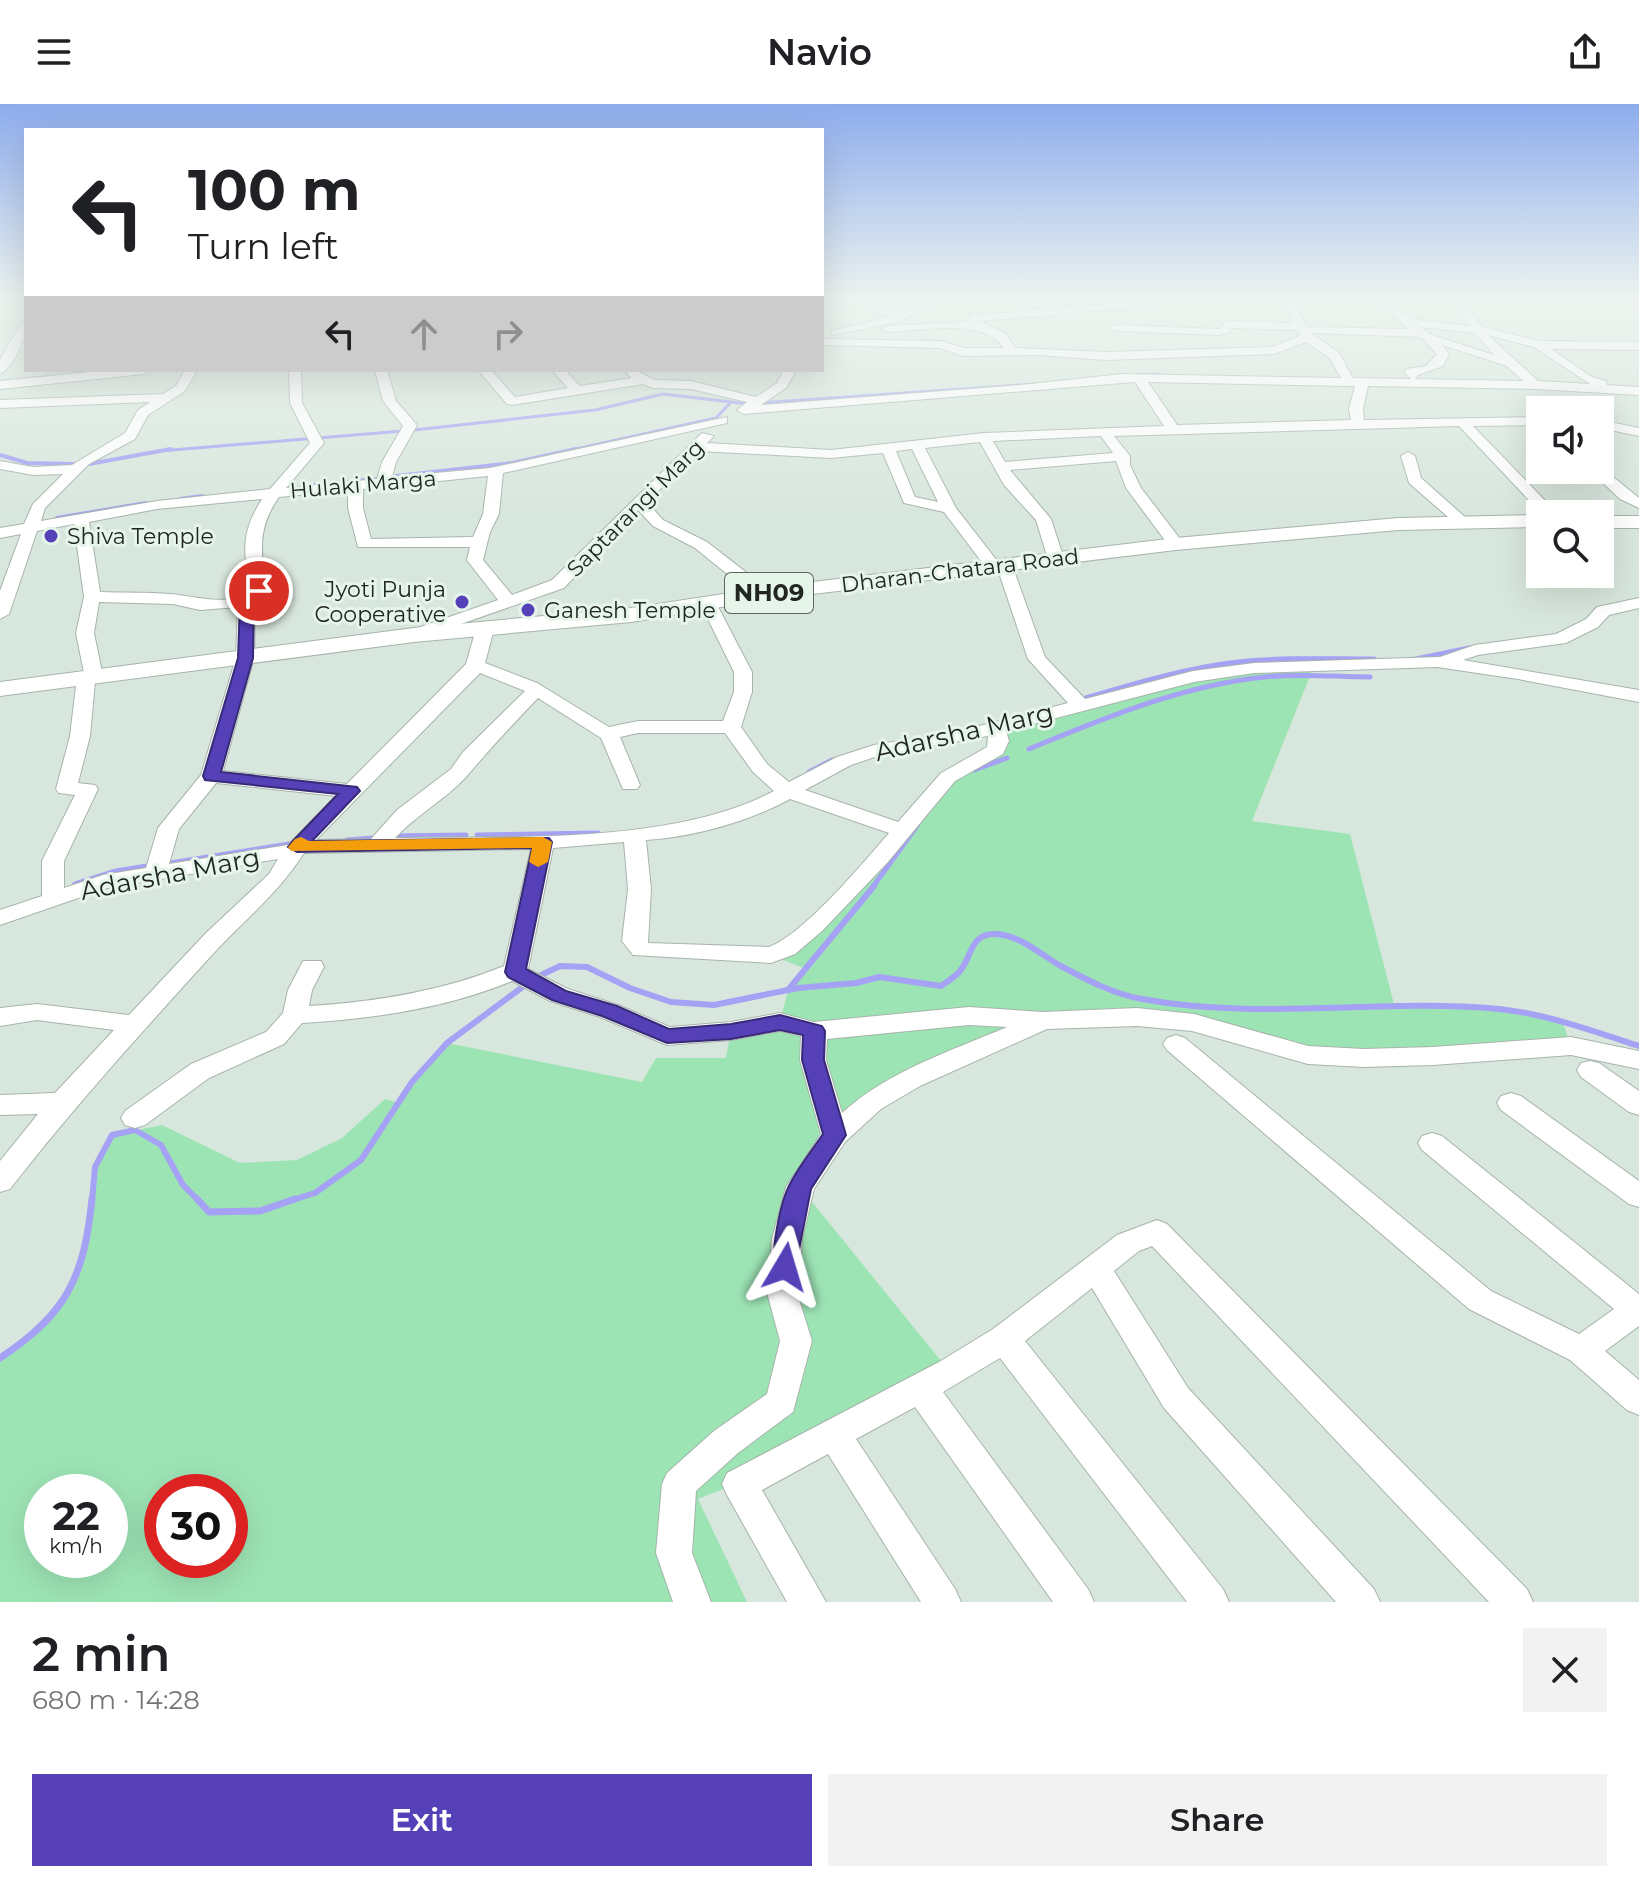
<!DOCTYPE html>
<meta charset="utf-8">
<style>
:root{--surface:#fff;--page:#f2f2f2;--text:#202124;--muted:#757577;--accent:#5540b7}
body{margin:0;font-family:Montserrat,sans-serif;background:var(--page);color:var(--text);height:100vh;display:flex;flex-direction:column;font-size:30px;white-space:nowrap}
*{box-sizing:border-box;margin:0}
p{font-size:26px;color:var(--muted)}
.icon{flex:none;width:44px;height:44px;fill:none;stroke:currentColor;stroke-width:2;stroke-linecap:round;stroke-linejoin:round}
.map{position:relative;height:1498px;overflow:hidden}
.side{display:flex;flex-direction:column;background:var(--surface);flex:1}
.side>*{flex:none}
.top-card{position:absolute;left:24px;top:24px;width:800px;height:244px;border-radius:0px;box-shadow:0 8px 32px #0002;background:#fff;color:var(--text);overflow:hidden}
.tools{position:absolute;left:1526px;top:292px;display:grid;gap:16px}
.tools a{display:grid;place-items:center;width:88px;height:88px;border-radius:0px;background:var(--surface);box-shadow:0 8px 32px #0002;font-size:40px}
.speed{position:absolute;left:24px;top:1370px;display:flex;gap:16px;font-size:40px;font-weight:700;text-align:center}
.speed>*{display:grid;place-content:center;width:104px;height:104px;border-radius:50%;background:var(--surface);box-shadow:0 8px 32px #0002;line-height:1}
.speed small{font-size:20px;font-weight:400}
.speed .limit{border:12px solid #d22;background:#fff;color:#111}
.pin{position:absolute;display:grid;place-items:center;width:68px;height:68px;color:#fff;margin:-34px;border:4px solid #fff;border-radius:50%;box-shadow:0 2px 8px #0007}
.me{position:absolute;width:88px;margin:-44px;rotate:7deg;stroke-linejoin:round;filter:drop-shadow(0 0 6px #0008)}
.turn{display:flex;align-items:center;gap:28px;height:168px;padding:0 32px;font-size:36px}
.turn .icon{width:104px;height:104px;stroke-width:2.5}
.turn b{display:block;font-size:56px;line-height:68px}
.lanes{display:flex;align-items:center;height:76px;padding:0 32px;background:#0003;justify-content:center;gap:40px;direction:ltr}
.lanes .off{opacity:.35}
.round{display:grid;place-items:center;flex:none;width:84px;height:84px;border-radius:0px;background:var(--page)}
.head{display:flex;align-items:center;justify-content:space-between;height:136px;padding:0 32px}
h1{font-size:48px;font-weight:600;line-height:60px}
.action{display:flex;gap:16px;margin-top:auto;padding:16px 32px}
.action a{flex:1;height:92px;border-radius:0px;background:var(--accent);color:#fff;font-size:32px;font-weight:600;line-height:92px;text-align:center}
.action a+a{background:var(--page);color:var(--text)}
header{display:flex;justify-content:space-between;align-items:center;height:104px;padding:0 32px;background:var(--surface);font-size:36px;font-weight:600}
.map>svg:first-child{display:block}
.green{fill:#9de4b5;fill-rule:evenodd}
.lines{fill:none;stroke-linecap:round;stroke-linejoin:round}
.stream-far4{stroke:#a5a1f4;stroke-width:3}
.stream-far3{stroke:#a5a1f4;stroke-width:4}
.stream-far2{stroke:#a5a1f4;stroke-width:5}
.stream-far1{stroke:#a5a1f4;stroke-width:6}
.stream{stroke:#a5a1f4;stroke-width:7}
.minor-casing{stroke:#a6b4aa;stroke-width:2}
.major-casing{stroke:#a6b4aa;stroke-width:2}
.minor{fill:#fff;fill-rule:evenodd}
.major{fill:#fff;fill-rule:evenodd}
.route{fill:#5540b7;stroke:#372a77;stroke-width:2}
.slow{fill:#f59e0b}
.poi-dot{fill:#5540b7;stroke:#e6f5ea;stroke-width:3}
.labels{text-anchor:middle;stroke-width:6;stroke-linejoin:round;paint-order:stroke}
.far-street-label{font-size:22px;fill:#212622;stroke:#e6f5ea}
.far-poi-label{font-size:22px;fill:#212622;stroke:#e6f5ea;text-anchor:start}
.shield{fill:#e6f5ea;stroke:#5c645e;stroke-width:2}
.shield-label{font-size:24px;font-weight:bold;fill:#212622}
.street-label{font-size:26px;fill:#212622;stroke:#e6f5ea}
</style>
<header><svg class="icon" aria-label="menu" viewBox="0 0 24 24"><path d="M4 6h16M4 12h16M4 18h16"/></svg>Navio<svg class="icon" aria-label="share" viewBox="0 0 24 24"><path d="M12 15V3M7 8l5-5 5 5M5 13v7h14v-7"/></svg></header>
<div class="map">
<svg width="1639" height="1498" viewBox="0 0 1639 1498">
<rect width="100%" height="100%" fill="#d8e7dd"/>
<!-- green -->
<path class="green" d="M1314,562l-62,155 98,13 45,174 106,1 62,14 8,23 -207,12 -170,-35 -151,-2 -172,81 -71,85 150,185 -204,108 -48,19 49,103h-747v-244l35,-23 41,-54 12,-45 7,-69 17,-32 50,-10 78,38 57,-3 45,-22 43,-39 14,4 48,-60 195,39 14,-24h70l5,-27 49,-9 8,-32 18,-21 -35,-14 16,-6 161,-172 38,-19 10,-29 197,-52zM42,1388h68v68h-68zM162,1388h68v68h-68z"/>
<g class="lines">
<!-- stream-far4 -->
<g class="stream-far4">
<polyline points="822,202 866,196"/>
<polyline points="1137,271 1160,270"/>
<polyline points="759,299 1036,280"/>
<polyline points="414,326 595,306 663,290 749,300"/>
<polyline points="160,347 403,327"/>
<polyline points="567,347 716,314 730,299"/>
</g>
<!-- stream-far3 -->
<g class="stream-far3">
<polyline points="0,351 27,359 74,360"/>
<polyline points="89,360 171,345"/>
<polyline points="388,373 512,359 576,345"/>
<polyline points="302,382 377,375"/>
<polyline points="180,395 202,392"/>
<polyline points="57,414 146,399"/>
</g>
<!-- stream-far2 -->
<g class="stream-far2">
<polyline points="1416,555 1469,544"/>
<path d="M1082,595c51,-15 103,-31 156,-37 45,-5 91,-3 136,-3"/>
<path d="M1029,645c76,-31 154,-64 236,-72 35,-4 70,0 105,0"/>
<polyline points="974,666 1007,654"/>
<polyline points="809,668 832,656"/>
<polyline points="477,731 598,729"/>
<polyline points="391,732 466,731"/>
<polyline points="347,736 374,734"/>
<polyline points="164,760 289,740"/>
<polyline points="75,780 116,767 147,762"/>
<polyline points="872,784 917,722"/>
</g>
<!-- stream-far1 -->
<g class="stream-far1">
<path d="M537,873l23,-11 27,1 43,21 41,14 43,3 84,-17 58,-5 23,-6 62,9c6,-4 14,-9 19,-15 12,-14 10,-37 34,-37 24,0 45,19 65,31 26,14 54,29 83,34 119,22 238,-1 357,10 48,5 94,22 140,37"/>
<polyline points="788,886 874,782"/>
<polyline points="92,1097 95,1063 112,1031 135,1026 161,1041 183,1081 199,1097"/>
<polyline points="289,1097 315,1089 361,1056 412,978 447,939 528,879"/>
</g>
<!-- stream -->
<g class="stream">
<polyline points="197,1095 209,1108 260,1107 295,1095"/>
<path d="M0,1254c67,-44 84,-81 92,-159"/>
</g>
<defs>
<g id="minor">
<path d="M863,196c12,6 30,14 43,10 14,-4 22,-10 37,-10l-45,22 -66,13v-4l61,-15 -25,-5 -12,-8z"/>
<polygon points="984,196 1042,196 1045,199 1040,202 989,199"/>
<path d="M1149,196h46l-5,3 -210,18 26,13 9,14 92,4 165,-5 28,-11 -2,-6 -66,-2 -2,4 -11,3 -103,-4 -6,-3 6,-3 103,4 8,-8 67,2 -9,-17 3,-6h11l-4,6 12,21 101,2 -32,-29h12l23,19 59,7 -18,-26h11l19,27 57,14 100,1v8l-88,-1 41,28 14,4 1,4 32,2v8l-104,-6 -167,-3 -5,23 1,11 176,-3v8l-67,1 85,88h-16l-83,-88 -345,10 16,20v9l11,23 43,56 -8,5 -6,-2 -44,-59 -10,-27 -106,9 41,49 13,40 -8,5 -8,-5 -12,-39 -32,-35 -24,-43 -55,6 31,60 42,54 6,-2 8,5 33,92 40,42 108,-28 61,-8 186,-6 35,-12 81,-11 30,-15 11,-12 42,-9v10l-30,7 -11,12 -32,16 -88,12 -15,5 176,30v12l-121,-23 -81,-12 -183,6 -60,9 -188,49 3,10 -6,13 -48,27 -68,82 -65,68 -27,23 -24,9 -138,-8 -11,-14 6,-52 -4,-47 -71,6 -25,121 40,20 50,16 52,22 61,-5 49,-9 34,9 155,-15 74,5 94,-4 57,6 114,32 56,3 69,-2 138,-10 68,14v18l-68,-14 -138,10 -69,2 -56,-3 -116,-33 -55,-5 -90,3 -127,57 -39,23 -36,33 -31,47 -12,50 -4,57 14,45 -19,71 -55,41 -42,38 -4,62 19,49h-38l-17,-49 6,-69 5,-11 47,-42 53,-37 13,-53 -12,-45 4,-57 14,-52 35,-53 -21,-74 1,-24 -21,-5 -49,9 -64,5 -67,-28 -50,-16 -38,-20c-64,27 -140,38 -210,42l-18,21 -75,34 -64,47 -10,3 -10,-3 -4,-7 4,-7 66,-47 75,-32 17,-19 5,-23 15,-29h18l3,6 -12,23 -3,16c66,-4 134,-15 195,-40l27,-117 -227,4c-26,41 -62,69 -94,104 -69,76 -137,151 -200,232l-10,3v-31l38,-47 -38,1v-20l55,-2 59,-63 -77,-10 -37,6v-18l37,-4 92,11 77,-82 63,-59 9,-15 -171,29 -107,37v-15l42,-14v-35l33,-66 -16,-2 -3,-4 14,-53 7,-58 7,-5 -8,-40 8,-36 -10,-73 -37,7 -28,83 -9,5v-28l21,-57 -21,4v-10l24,-4 9,-20 30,-30 -30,1 -33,-6v-8l33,6 39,-2 53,-32 13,-23 12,-8 -150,6v-8l163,-6 13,-8 9,-16h12l-12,21 -37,24 -13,24 -46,25 -44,44 -4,13 116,-20 113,-12 40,-46 -20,-40 -1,-33h12l1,33 22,40 -38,45 91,-9 5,-17 21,-36 -20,-25 -8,-31h12l9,31 21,24 -21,37 -4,15 98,-9 237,-51v6l-224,50 -4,41 -9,18 -7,28 29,35 40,-15 150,-147 12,3 -7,7 124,7 153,-17 180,-7 -29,-44 -391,32 -7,-4 10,-8 -56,-13 -38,-1 -10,-4 -131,21 -5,-1 -29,-34h13l24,27 53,-9 -16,-18h13l15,16 52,-8 -6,-5 9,-3 20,10 36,1 65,16 21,-14 7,-13h12l-10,18 -25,17 260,-20 101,-11 219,4 -11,-20 -24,-16 -32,12 -167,6 -69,-5 -75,1 -23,-8 -118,-3v-6l119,2 23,7h40c-19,-31 -85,-17 -117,-16l-6,-3 6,-3 82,-4v-5l8,-2zM1420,223l55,6 19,22 -62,-20zM1311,229l110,4 16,17 -11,12 -20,3 -2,3 7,7 -58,-1 -14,-25zM1488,231l46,12 56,37 -52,-3zM1442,241l65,21 16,15 -108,-2 3,-4 25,-9 6,-12zM1148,278l201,4h6l-6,23 2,11 -174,5zM1101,332l12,17 -108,9 -12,-21zM912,345l26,53 -23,-5 -19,-46zM699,347l132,7 52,-5 21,50 40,9 43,57 11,1 30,89 40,44 -108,28 -86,14 -37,12 -48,25 -22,-18 -26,-37 11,-35v-20l-36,-69 -8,-5 -8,5 34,69v20l-11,29h-85l-29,6 -72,-44 -52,-20 9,-34 -9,-5 -9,5 -10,35 -119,120 -124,-13 31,-113 1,-55 12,-12c-6,-36 -11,-62 12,-94l69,-7v18l10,39h112l-3,13 31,40 -89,31 -3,4 9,5 149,-52 74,-78 15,16 42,22 62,50h12l2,-4 -2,-4 -62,-48 -44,-22 -16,-18zM488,372l-5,38 -10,23 -102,2 -8,-31v-19zM262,395c-22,35 -18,52 -12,91 -21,18 -54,6 -80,4 -23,-2 -47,-1 -70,-2l-11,-70 68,-13zM99,498l74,2 27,6 38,-3 -2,51 -35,117 -43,53 -12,40 -43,7 -39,13v-27l34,-72 -3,-4 -17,-2 12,-47 5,-54 8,-5 -9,-44zM480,569l45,18 -62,61 -12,17 -54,41 -26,29 -55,1zM538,594l63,40 22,51h14l3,-4 -20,-48 18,-4h87l28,39 21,19c-100,54 -266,45 -379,47 21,-23 50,-38 71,-61 23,-27 47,-53 72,-79zM988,632l-1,11 -46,26 -43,49 -93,-32 46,-25 33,-11zM216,679l120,13 -48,49 -119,19 10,-35zM790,695l99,34c-26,30 -85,101 -120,114l-121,-4 3,-54 -5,-49c48,-3 102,-18 144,-41zM969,921l38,2c-56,24 -119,44 -165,86l-16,-53 1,-21z"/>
<path d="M26,218c0,16 -11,44 -26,52v-14l20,-35z"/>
<polygon points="109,266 150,266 144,270 0,285 0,277"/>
<polygon points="1600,316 1639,324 1639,332 1600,324"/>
<polygon points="1408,348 1415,352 1421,374 1466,414 1466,420 1456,420 1409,379 1401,352"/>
<polygon points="1601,363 1639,394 1639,404 1620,395 1589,366 1600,366"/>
<polygon points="1176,931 1185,934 1491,1187 1579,1230 1614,1205 1422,1046 1418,1039 1422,1032 1432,1029 1442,1032 1639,1190 1639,1222 1605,1247 1639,1276 1639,1311 1627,1306 1570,1256 1469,1205 1167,946 1163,940 1167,934"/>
<polygon points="1590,957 1599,959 1639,987 1639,1011 1629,1008 1581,973 1577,966 1581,959"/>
<polygon points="1511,989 1521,992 1639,1077 1639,1103 1629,1100 1501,1006 1497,999 1501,992"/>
<polygon points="1157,1116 1167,1120 1527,1485 1533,1498 1489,1498 1152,1142 1139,1147 1114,1167 1188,1284 1374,1485 1380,1498 1336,1498 1164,1304 1092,1184 1025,1237 1223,1485 1229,1498 1187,1498 1000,1254 943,1288 1088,1485 1094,1498 1053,1498 915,1303 856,1335 955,1485 961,1498 921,1498 828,1350 762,1386 826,1498 787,1498 727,1391 722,1380 727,1369 939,1258 993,1225 1117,1131"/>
</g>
<g id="major">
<polygon points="1540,411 1540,423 1398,426 1176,446 763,496 631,518 414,538 0,592 0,578 414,524 631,504 763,484 1176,434 1398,414"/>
<rect x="1600" y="412" width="39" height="12"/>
</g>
</defs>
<!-- minor casing -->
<use href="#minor" class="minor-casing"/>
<!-- major casing -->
<use href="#major" class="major-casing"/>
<!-- minor -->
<use href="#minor" class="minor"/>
<!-- major -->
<use href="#major" class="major"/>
</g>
<!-- sky -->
<linearGradient id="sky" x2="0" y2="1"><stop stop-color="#8daced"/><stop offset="0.48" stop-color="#edf4f0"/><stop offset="1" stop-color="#edf4f0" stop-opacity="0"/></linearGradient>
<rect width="1639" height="406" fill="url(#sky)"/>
<!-- route -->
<path class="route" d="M259,483l7,4 -12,11 -1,56 -32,114 136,15 3,4 -3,3 -45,47 237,-3 3,4 -26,127 40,22 51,15 52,23 62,-5 49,-9 42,11 3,5 -1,29 22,75 -35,54 -17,86 -9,3 -8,-3c-9,-17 4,-76 14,-93 9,-17 21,-32 32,-48l-21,-74 1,-25 -23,-5 -49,9 -64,4 -65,-27 -50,-16 -44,-23 -3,-5 27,-124 -235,4 -9,-5 3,-4 47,-49 -133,-14 -2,-4 35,-118 2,-57z"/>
<!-- slow -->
<polygon class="slow" points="301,733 309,737 543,733 552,738 548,758 538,763 529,758 532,744 291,747 288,743 295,735"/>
<!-- markers -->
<g class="poi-dot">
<circle cx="51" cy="432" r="8"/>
<circle cx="462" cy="498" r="8"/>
<circle cx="528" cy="506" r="8"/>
</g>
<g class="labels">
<!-- far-street labels -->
<g class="far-street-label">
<text transform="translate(363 380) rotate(-5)" y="8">Hulaki Marga</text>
<text transform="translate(635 404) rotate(-45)" y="8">Saptarangi Marg</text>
<text transform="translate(960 466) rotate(-7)" y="8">Dharan-Chatara Road</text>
</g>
<!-- far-poi labels -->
<g class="far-poi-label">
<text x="67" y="440">Shiva Temple</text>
<text x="446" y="493" text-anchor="end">Jyoti Punja<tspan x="446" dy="25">Cooperative</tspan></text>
<text x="544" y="514">Ganesh Temple</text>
</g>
<!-- shield labels -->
<rect class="shield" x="725" y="469" width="88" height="40" rx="6"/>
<g class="shield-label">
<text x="769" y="497">NH09</text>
</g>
<!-- street labels -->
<g class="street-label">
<text transform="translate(964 628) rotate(-13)" y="9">Adarsha Marg</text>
<text transform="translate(170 770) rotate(-11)" y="9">Adarsha Marg</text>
</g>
</g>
</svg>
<div class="tools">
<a><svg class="icon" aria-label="sound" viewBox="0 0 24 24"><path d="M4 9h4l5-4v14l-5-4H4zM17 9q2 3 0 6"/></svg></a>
<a><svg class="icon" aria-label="search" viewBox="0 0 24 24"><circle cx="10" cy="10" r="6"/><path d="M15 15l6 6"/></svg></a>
</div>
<div class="speed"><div>22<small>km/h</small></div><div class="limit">30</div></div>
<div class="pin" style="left:259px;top:487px;background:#d93025"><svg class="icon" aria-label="arrive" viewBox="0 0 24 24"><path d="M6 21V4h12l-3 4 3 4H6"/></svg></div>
<svg class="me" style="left:785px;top:1163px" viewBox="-20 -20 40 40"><path d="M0-17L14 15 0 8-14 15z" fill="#5540b7" stroke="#fff" stroke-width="4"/></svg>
<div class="top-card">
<div class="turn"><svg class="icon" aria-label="left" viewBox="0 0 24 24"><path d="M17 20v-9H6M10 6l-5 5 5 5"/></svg><div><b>100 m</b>Turn left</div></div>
<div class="lanes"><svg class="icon" aria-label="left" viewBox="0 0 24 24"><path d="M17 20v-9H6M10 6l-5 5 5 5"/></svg><svg class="icon off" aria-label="ahead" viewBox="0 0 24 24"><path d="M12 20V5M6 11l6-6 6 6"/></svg><svg class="icon off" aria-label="right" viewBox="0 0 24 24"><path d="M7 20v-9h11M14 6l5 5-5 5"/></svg></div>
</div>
</div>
<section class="side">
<div class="head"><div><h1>2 min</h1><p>680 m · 14:28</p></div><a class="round"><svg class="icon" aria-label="close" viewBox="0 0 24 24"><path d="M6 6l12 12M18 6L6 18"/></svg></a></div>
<div class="action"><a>Exit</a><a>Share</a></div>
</section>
